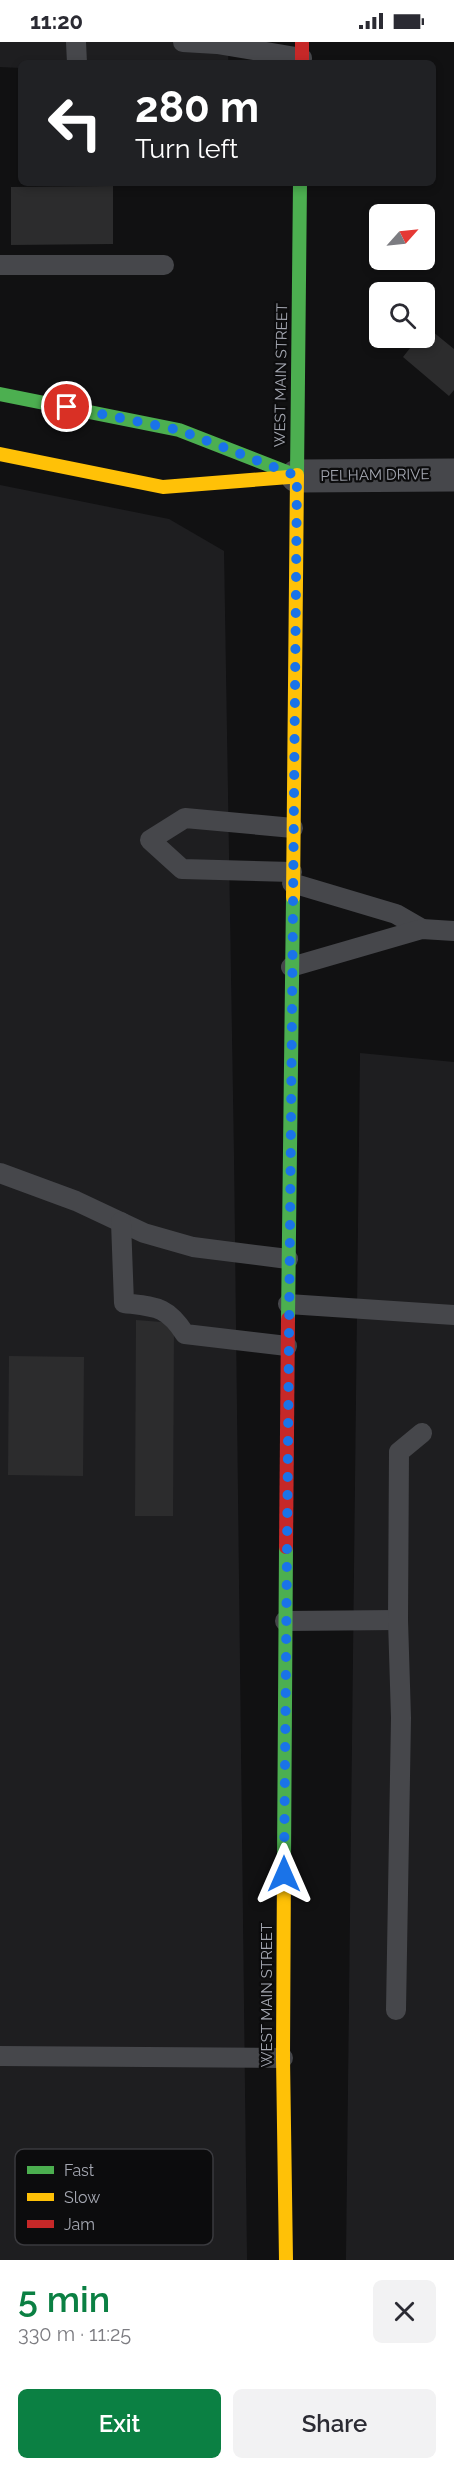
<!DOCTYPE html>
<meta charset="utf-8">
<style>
:root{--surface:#fff;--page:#f2f2f3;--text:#2b2b33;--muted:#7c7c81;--accent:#0b8043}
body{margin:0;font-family:Raleway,sans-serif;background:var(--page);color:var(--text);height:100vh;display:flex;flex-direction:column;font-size:22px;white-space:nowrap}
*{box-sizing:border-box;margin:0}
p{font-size:20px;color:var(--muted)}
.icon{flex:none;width:33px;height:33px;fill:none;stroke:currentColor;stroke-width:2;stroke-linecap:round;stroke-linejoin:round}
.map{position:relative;height:2218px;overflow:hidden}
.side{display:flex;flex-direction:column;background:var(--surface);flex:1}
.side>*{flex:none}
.top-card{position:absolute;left:18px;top:18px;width:418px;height:126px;border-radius:9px;box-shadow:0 3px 9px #0003;background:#202124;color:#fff;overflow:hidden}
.needle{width:39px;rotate:63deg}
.fabs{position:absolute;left:369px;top:162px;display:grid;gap:12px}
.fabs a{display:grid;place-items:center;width:66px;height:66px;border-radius:9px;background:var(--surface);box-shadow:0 3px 9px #0003;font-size:30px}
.pin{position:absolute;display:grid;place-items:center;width:51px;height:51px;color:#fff;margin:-26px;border:3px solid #fff;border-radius:50%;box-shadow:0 2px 6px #0007}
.me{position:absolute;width:66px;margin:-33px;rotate:0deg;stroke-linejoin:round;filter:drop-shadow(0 0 4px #0008)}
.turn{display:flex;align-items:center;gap:21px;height:126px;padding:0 18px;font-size:27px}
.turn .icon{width:78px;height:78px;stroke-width:2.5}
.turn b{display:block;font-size:42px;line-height:51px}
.round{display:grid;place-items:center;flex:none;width:63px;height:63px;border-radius:9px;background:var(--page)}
.headline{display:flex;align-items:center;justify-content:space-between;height:102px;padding:0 18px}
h1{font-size:36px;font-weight:600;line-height:45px;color:var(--accent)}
.button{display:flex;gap:12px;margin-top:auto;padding:12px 18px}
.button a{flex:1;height:69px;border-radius:9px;background:var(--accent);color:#fff;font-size:24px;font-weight:600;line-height:69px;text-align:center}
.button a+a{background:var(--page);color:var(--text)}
.status{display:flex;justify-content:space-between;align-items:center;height:42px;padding:0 30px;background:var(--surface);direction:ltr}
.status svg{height:16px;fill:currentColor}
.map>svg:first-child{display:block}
.built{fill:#1e1e20}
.building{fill:#2c2c2d}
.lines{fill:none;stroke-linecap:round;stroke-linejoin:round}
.lane{stroke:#46474b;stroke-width:20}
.street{stroke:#46474b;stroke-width:33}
.fast{stroke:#4caf50;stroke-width:14}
.slow{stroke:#ffc107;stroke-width:14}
.jam{stroke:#c62828;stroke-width:14}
.route{stroke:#1a73e8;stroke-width:10;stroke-dasharray:0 18}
.labels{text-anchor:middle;stroke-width:4.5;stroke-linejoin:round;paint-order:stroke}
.street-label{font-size:15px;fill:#a4a7b1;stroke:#0c0c0d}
.key{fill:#0c0c0d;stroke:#3a3a3e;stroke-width:1.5}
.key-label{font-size:16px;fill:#a4a7b1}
</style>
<div class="status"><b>11:20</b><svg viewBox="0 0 49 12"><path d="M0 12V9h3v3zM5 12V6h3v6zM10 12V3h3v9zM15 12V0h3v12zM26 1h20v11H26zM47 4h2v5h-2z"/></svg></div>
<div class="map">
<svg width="454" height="2218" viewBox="0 0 454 2218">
<rect width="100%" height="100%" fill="#111112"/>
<!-- built -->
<g class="built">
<polygon points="0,0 229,0 228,21 21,21 21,26 0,25"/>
<polygon points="0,443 169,477 224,509 234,1115 247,2218 0,2218"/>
<polygon points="360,1011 454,1020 454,2218 346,2218"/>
</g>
<!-- building -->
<g class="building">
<polygon points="113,144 113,202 11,203 11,145"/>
<polygon points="427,285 454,307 454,348 449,354 403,315 418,296 424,296"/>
<polygon points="136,1278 174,1281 173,1474 135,1474"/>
<polygon points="9,1314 84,1315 83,1434 8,1433"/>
</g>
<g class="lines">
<!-- lane -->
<g class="lane">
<polyline points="76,0 77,21"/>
<polyline points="183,0 217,2 302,16"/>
<polyline points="0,223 164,223"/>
<polyline points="292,830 182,827 150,798 185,776 293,786"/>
<polyline points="292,841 396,872 422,887"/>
<polyline points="291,925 422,887 454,889"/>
<polyline points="0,1131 76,1159 144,1191 193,1205 288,1217"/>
<path d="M121,1180l3,81c32,4 43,3 61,31l102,12"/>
<polyline points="288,1262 454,1273"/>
<polyline points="285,1579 398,1578"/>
<polyline points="396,1968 401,1676 398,1578 399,1410 422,1391"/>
<polyline points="0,2014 283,2016"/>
</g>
<!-- street -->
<polyline class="street" points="297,434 454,433"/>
<!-- fast -->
<g class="fast">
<polyline points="0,352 179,388 297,434"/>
<polyline points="297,433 300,141"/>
<polyline points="288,1277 293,855"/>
<polyline points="284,1819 286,1505"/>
</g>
<!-- slow -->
<g class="slow">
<polyline points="0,412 163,445 289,435"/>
<polyline points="293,855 297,433"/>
<polyline points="284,1819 283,2016 286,2218"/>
</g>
<!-- jam -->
<g class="jam">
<polyline points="302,0 302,21"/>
<polyline points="286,1505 288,1277"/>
</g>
</g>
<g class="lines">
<!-- route -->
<polyline class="route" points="67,365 179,388 297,434 284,1832"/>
</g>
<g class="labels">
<!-- street labels -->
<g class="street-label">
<text transform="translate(281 333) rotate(-89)" y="5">WEST MAIN STREET</text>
<text transform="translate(375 433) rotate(-1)" y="5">PELHAM DRIVE</text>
<text transform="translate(267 1953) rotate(-90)" y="5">WEST MAIN STREET</text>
</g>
</g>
<!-- legend -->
<rect x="15" y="2107" width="198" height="96" rx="9" class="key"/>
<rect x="27" y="2124" width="27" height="8" fill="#4caf50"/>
<rect x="27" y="2151" width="27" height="8" fill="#ffc107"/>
<rect x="27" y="2178" width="27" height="8" fill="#c62828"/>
<g class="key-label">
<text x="64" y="2134">Fast</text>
<text x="64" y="2161">Slow</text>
<text x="64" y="2188">Jam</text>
</g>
</svg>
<div class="fabs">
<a><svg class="needle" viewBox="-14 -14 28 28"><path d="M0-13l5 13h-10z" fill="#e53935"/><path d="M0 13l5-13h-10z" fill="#7c7c81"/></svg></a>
<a><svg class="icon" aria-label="search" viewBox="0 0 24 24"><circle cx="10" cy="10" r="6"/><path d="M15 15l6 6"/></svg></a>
</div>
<div class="pin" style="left:67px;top:365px;background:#d93025"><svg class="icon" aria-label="arrive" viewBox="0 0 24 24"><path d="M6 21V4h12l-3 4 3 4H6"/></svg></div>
<svg class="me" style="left:284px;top:1832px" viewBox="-20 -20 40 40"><path d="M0-17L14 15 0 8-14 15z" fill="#1a73e8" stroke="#fff" stroke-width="4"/></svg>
<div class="top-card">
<div class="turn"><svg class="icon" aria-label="left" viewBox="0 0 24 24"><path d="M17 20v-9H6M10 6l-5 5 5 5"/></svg><div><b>280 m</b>Turn left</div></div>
</div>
</div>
<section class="side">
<div class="headline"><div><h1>5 min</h1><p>330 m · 11:25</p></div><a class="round"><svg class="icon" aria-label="close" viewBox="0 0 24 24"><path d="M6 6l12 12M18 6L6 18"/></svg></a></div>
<div class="button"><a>Exit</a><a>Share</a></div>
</section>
